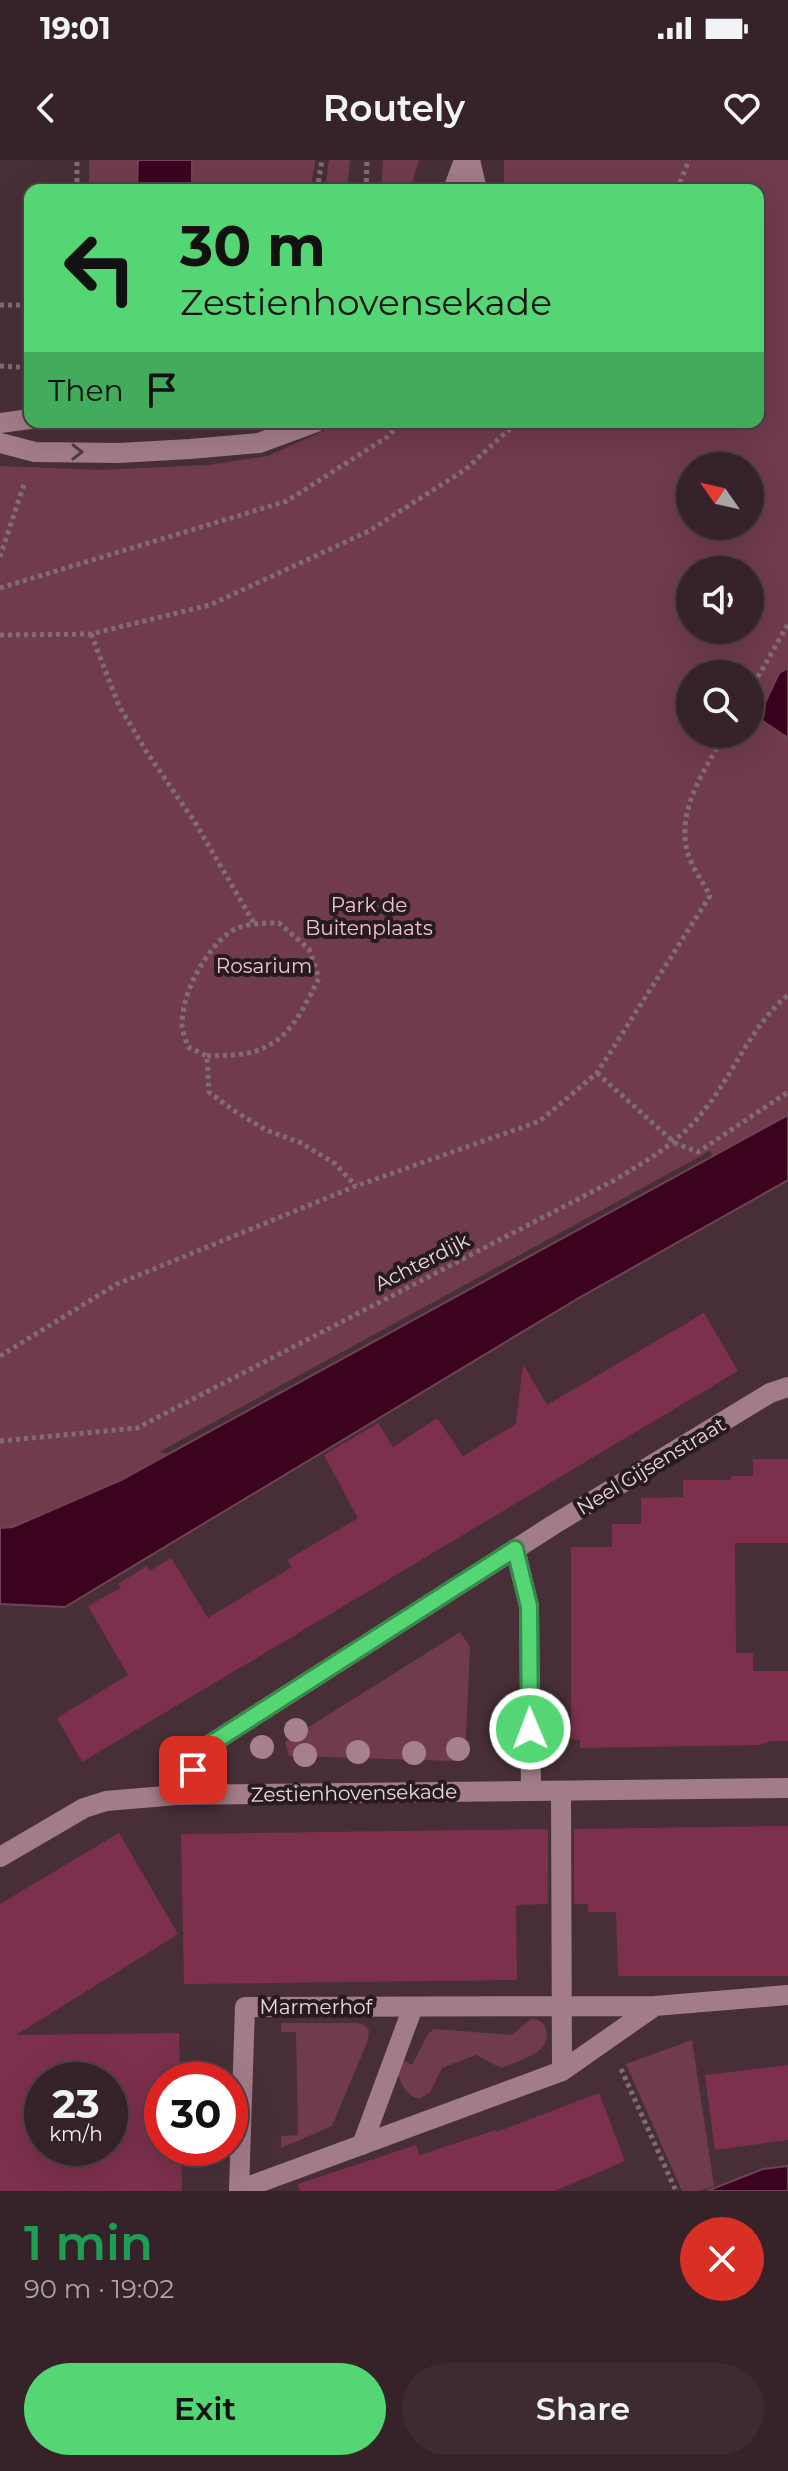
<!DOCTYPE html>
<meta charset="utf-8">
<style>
:root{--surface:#362329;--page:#3d2b31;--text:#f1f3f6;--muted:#aaa4a8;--line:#504046;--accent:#53d673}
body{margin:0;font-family:Montserrat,sans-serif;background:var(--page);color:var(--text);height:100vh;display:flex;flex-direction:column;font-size:30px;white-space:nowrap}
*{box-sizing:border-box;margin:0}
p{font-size:26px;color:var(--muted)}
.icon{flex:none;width:44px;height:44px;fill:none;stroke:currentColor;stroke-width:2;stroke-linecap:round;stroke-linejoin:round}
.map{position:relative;height:2031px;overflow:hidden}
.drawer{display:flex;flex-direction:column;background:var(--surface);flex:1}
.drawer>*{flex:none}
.banner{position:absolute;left:24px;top:24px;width:740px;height:244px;border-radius:16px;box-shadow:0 8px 32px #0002,0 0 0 2px var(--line);background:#53d673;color:#111;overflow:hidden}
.needle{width:52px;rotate:304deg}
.buttons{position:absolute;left:676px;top:292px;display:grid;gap:16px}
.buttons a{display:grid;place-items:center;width:88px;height:88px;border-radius:50%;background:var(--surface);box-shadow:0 8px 32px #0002,0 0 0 2px var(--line);font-size:40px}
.speed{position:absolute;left:24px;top:1902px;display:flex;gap:16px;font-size:40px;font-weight:700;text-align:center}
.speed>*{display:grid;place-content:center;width:104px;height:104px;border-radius:50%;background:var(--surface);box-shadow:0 8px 32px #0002,0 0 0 2px var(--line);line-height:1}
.speed small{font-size:20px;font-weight:400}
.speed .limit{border:12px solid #d22;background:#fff;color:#111}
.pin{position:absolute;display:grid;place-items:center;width:68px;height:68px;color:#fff;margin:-34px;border-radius:16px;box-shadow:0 4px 12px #0006}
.me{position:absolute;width:88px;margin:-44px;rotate:359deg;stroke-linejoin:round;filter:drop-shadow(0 0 6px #0008)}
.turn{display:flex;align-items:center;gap:28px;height:168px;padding:0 24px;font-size:36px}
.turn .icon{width:104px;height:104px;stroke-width:2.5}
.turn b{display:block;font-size:56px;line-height:68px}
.then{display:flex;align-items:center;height:76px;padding:0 24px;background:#0003;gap:16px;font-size:30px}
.round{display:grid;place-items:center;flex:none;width:84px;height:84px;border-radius:42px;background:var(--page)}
.summary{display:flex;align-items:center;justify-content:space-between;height:136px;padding:0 24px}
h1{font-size:48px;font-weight:600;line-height:60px;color:#1e9e55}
.primary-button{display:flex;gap:16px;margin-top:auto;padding:16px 24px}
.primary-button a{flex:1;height:92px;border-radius:48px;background:var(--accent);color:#111;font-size:32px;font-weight:600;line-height:92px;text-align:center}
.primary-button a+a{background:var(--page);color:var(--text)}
.status{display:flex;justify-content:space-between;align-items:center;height:56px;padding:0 40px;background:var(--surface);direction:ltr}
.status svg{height:22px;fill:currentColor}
header{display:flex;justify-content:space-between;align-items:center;height:104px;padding:0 24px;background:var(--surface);font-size:36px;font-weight:600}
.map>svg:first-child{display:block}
.green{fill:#703b4d;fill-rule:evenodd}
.water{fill:#3b031d;stroke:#6f4357;stroke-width:2}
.building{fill:#7c304d;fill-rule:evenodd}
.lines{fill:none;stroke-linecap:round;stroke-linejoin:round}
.path{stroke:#826c73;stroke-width:5;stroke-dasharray:4 4;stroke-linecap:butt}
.minor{stroke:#a27c88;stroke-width:20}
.tree{fill:#a6808c}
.oneway{stroke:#523d44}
.route-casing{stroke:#368b4b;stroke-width:20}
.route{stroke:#53d673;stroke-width:14}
.labels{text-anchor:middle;stroke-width:8;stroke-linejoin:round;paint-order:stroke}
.park-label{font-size:20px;fill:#f2c3d1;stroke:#271b1f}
.street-label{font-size:20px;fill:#e9d8dd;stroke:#271b1f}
</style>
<div class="status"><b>19:01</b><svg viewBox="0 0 49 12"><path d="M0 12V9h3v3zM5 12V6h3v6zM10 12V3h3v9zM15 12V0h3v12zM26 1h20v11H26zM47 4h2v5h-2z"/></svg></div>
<header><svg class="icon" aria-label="back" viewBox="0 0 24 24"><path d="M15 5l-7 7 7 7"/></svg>Routely<svg class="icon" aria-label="heart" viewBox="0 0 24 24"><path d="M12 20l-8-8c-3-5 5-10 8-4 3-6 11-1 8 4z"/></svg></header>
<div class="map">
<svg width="788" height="2031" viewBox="0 0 788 2031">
<rect width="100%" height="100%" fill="#482f37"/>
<!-- green -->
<g class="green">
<polygon points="89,0 138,0 137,30 89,30"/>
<polygon points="192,0 315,0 315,3 310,30 192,30"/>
<polygon points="329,0 350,0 347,30 325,30"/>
<polygon points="383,0 419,0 410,30 381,30"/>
<path d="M504,0h284v955l-76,41 -2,-5 -551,301 10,2 -48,26 -108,47 -13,1v-1062l100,4 108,-5 60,-9 75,-34h415v-232h-254zM690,306h60v60h-60zM690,410h60v60h-60zM690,514h60v60h-60z"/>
<polygon points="460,1472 470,1487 465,1596 454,1601 289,1596 285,1582"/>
<path d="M532,1858c7,2 12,4 14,11 7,24 -29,32 -45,39l-25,-13 -34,13 -12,24 -11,7c-14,-5 -18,-14 -22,-28l6,-11 9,5 16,-31 6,-5 78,6z"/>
<polygon points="281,1863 356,1863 365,1865 369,1871 368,1880 332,1966 281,1988 281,1976 298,1975 296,1872 281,1872"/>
<polygon points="692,1880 714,2026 700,2031 682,2031 626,1904"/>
</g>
<!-- water -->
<g class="water">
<polygon points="138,0 192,0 192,30 137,30"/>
<polygon points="788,508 788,578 758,558 779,513"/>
<polygon points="788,955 788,1020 577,1139 65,1447 0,1444 0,1368 13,1367 121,1320"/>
<polygon points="788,2006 788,2031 707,2031 763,2009"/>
</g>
<!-- building -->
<g class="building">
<polygon points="704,1153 738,1211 82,1602 57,1558 128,1515 88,1446 121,1428 118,1424 147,1406 150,1411 171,1398 208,1458 292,1407 287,1400 358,1358 324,1295 378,1263 393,1287 437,1258 463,1296 516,1264 523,1204 547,1245"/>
<polygon points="753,1299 788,1299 788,1383 735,1383 736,1493 753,1493 753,1511 788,1511 788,1581 771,1581 760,1585 580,1588 580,1580 571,1579 571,1387 612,1387 612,1364 641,1364 641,1338 683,1337 683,1320 731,1320 731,1316 753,1316"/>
<polygon points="788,1666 788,1816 618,1816 616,1752 588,1752 588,1744 574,1744 574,1669"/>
<polygon points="548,1669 548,1744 516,1745 517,1820 184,1824 181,1674"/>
<path d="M119,1673l59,101 -162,101 163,-2 1,47h-18v68h19l1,43h-182v-287zM42,1920h68v68h-68z"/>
<polygon points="788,1905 788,1980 715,1990 705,1915"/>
<polygon points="599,1933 625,2001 555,2031 300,2031 298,2024 416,1985 420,1995 496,1970 497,1972"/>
</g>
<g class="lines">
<!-- path -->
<g class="path">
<polyline points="77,30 77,0"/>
<polyline points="317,30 322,0"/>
<polyline points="366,30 367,0"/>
<polyline points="677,30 689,0"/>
<polyline points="0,145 30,145"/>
<polyline points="0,206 30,208"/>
<polyline points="0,397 25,321"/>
<polyline points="0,428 287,341 387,277 402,262"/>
<polyline points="91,474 119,546 148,594 196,664 254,763"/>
<polyline points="0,475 91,474 210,445 369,371 466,309 517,262"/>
<polyline points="750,531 788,464"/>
<path d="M207,896c15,-1 31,0 45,-4 37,-9 51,-43 67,-74l-10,-29 -30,-26c-17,0 -39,0 -53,12 -23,20 -43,57 -44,88 -1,7 4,16 6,24l19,9 2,36 24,18 33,20 35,13 33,20 22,23"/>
<polyline points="597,913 675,983 698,992 788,932"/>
<path d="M0,1196l117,-72 239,-98 184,-65 57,-48 113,-177c-7,-14 -19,-30 -23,-45 -10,-44 18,-81 38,-117"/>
<path d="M0,1281l137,-13 476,-247c38,-23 69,-40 96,-77 27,-36 44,-80 79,-109"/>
<polyline points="621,1909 676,2031"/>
</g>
<!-- minor -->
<g class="minor">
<polyline points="470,0 477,30"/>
<polyline points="453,30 464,0"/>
<polyline points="0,263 30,259"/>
<polyline points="0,283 35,292 119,293 190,289 259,283 316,262"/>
<polyline points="515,1389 529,1446 531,1630"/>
<polyline points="561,1631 562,1911"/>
<polyline points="177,1635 209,1585 553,1365 770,1233 788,1227"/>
<polyline points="0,1697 84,1648 106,1641 177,1635 788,1628"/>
<polyline points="655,1846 245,1847 239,2030 562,1911 655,1846 788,1835"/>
<polyline points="362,1985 413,1847"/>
</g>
</g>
<!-- trees -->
<g class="tree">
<circle cx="296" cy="1570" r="12"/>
<circle cx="262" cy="1587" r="12"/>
<circle cx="458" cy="1589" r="12"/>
<circle cx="358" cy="1592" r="12"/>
<circle cx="414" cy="1593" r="12"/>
<circle cx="305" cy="1595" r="12"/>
</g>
<!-- one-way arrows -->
<defs><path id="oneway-chevron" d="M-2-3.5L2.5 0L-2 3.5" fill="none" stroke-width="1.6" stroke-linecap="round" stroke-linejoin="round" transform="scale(2)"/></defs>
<use class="oneway" href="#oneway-chevron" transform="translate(77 292) rotate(1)"/>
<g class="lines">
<defs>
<polyline id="route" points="193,1610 209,1585 515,1389 529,1446 530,1569"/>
</defs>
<!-- route casing -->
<use href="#route" class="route-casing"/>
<!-- route -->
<use href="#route" class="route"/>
</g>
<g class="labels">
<!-- park labels -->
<g class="park-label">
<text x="369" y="752">Park de<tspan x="369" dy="23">Buitenplaats</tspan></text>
<text x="264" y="813">Rosarium</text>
</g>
<!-- street labels -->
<g class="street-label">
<text transform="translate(422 1102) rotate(-27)" y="7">Achterdijk</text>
<text transform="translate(651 1306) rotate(-31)" y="7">Neel Gijsenstraat</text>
<text transform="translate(354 1633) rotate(-1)" y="7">Zestienhovensekade</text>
<text x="316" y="1854">Marmerhof</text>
</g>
</g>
</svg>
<div class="buttons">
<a><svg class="needle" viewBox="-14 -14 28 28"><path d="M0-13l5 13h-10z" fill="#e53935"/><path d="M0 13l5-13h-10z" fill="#aaa4a8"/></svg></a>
<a><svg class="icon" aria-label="sound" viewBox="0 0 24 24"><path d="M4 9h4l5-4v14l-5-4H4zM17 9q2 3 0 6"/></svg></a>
<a><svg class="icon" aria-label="search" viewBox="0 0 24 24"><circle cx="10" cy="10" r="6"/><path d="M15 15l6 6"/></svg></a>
</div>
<div class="speed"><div>23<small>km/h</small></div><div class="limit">30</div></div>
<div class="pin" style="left:193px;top:1610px;background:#d93025"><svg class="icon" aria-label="arrive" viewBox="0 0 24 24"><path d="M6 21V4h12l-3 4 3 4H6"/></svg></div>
<svg class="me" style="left:530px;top:1569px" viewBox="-20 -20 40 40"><circle r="17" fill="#53d673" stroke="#fff" stroke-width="3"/><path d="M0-11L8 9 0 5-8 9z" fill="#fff"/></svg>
<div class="banner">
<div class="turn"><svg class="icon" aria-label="left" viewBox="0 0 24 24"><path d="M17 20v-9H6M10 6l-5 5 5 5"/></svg><div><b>30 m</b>Zestienhovensekade</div></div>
<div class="then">Then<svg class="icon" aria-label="arrive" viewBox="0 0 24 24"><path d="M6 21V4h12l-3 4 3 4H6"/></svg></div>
</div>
</div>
<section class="drawer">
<div class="summary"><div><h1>1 min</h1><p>90 m · 19:02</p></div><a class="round" style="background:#d93025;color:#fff"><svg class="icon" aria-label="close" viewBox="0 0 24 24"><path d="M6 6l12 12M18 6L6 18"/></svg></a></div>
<div class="primary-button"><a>Exit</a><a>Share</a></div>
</section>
